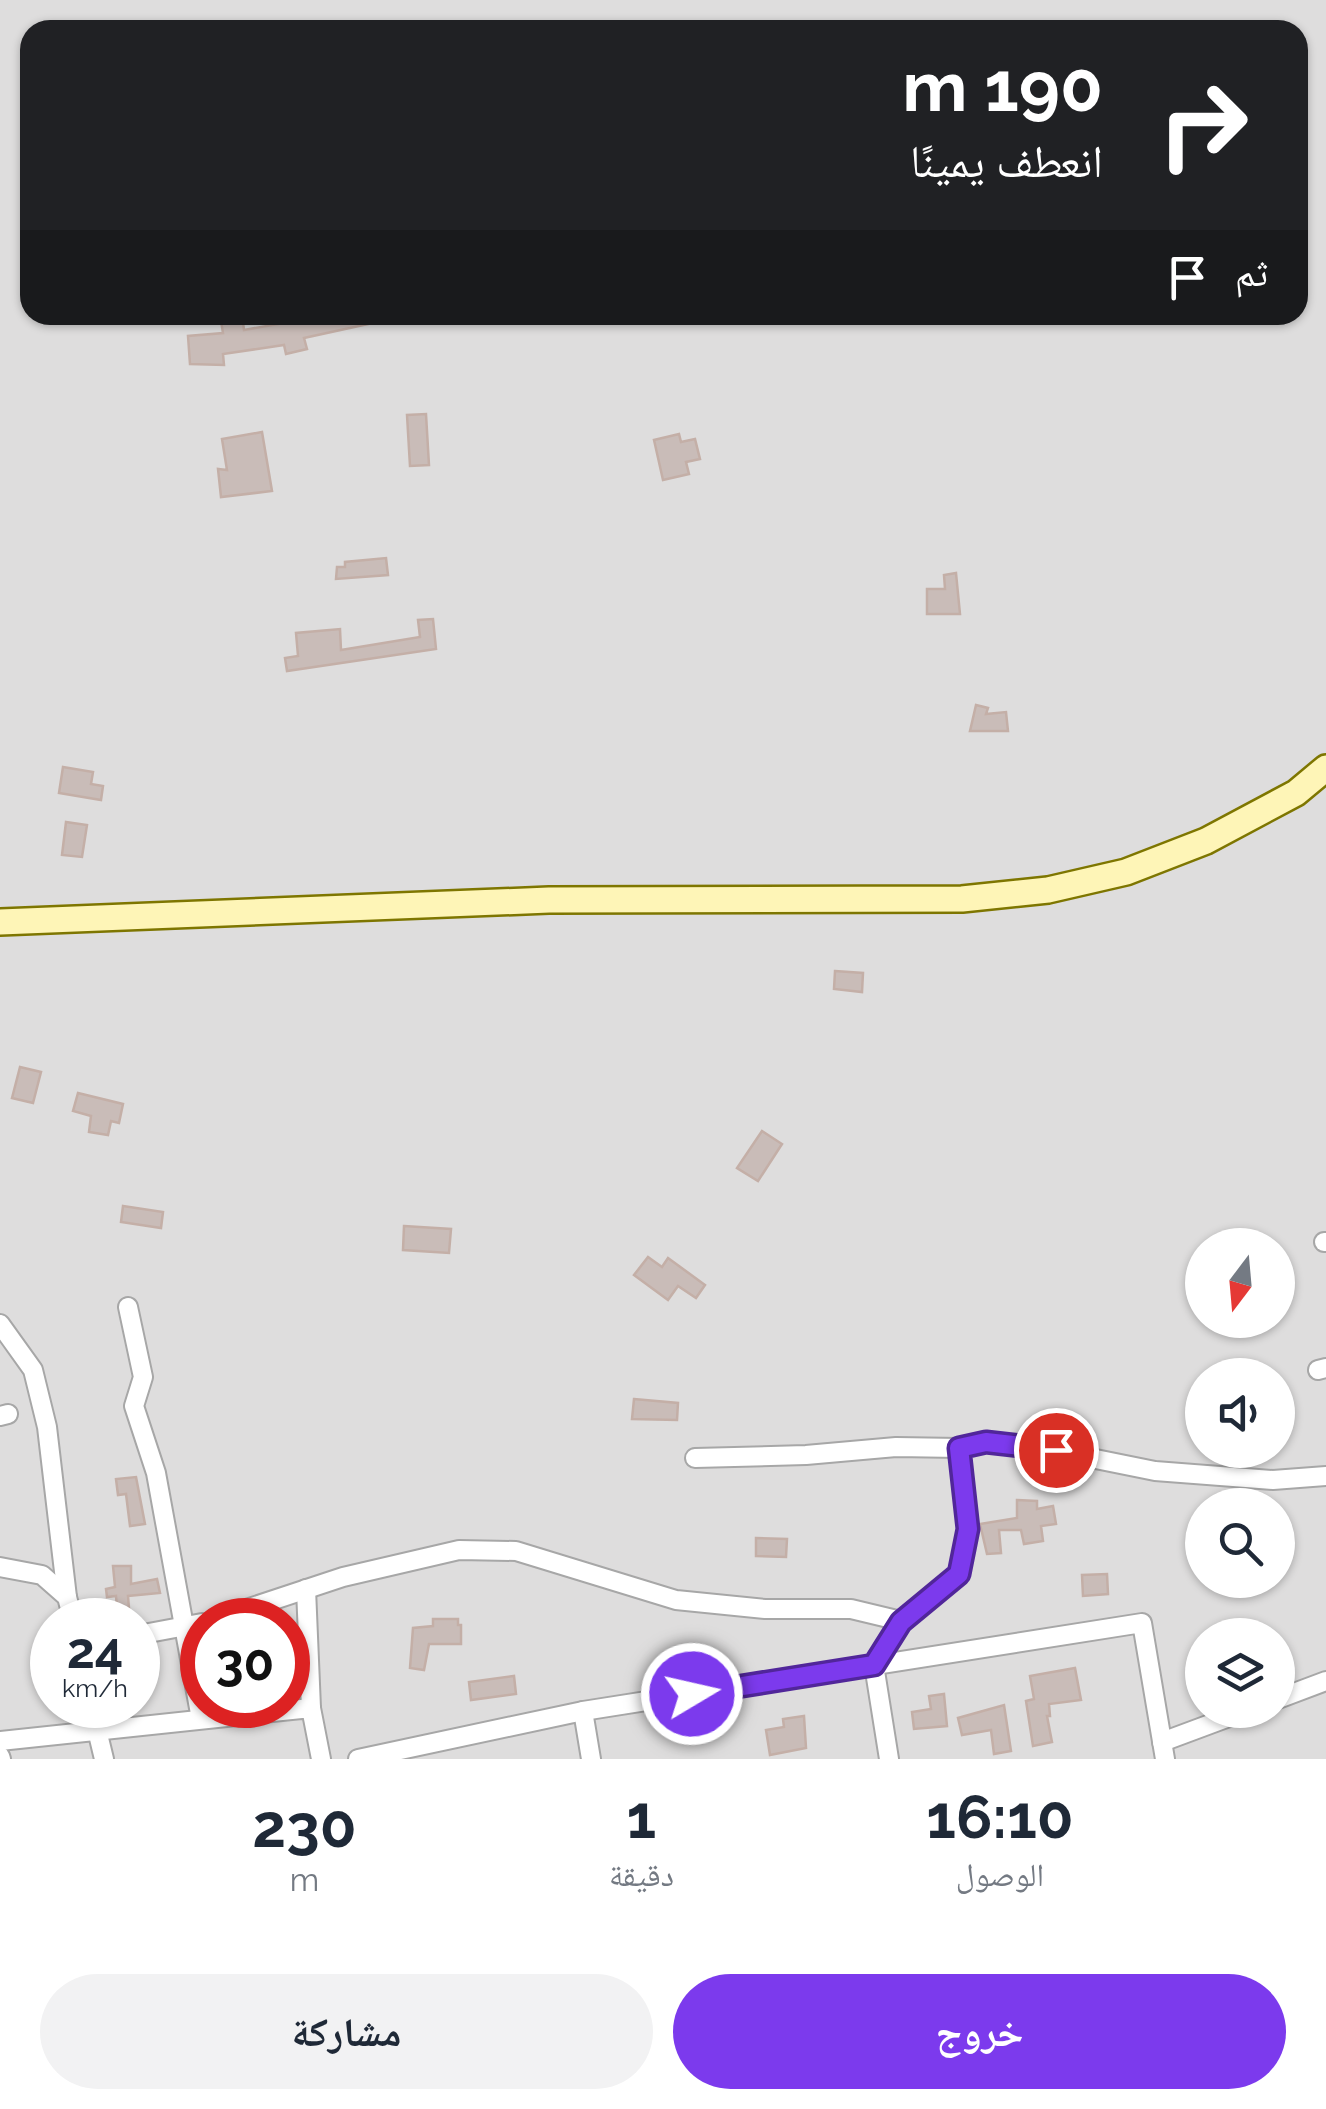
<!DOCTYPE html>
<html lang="ar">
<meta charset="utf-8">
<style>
:root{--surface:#fff;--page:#f2f2f3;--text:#1f2937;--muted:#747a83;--accent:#7c3aed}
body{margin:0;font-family:Raleway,"Noto Naskh Arabic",sans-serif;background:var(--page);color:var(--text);direction:rtl;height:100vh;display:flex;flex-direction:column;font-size:38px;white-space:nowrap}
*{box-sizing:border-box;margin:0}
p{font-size:32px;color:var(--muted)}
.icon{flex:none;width:55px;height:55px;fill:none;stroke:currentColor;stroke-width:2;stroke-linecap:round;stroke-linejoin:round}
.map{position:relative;height:1759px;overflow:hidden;direction:ltr}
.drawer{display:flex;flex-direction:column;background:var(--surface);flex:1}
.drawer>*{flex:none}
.guide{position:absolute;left:20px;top:20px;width:1288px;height:305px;border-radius:30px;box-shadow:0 2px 8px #0004;direction:rtl;background:#202124;color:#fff;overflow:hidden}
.needle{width:65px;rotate:196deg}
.tools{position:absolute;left:1185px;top:1228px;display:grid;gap:20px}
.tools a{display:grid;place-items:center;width:110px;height:110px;border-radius:50%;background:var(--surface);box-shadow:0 2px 8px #0004;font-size:50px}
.speed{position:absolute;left:30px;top:1598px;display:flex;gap:20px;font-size:50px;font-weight:700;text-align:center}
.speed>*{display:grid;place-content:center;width:130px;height:130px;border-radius:50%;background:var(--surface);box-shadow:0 2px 8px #0004;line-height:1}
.speed small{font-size:25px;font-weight:400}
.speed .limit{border:15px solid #d22;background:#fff;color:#111}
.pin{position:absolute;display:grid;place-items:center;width:85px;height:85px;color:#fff;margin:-42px;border:5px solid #fff;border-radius:50%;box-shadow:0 2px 10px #0007}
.me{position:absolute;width:110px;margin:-55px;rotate:81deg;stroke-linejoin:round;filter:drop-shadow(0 0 8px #0008)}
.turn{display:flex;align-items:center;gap:35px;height:210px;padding:0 40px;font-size:45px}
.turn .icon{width:130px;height:130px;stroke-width:2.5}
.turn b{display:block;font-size:70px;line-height:85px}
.then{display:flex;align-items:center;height:95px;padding:0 40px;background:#0003;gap:20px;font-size:38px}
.eta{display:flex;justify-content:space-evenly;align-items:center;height:170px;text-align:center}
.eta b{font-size:60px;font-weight:700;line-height:70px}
.primary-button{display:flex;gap:20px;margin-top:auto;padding:20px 40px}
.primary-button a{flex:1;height:115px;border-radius:60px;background:var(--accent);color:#fff;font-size:40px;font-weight:700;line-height:115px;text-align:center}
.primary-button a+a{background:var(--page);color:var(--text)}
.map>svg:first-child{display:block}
.residential{fill:#dedddd;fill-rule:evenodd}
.building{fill:#c9bcb8;stroke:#c4afa7;stroke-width:2.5}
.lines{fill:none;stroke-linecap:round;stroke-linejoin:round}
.street-casing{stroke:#a7a7a7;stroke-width:22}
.secondary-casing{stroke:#7e7600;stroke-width:30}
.street{stroke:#fff;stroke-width:18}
.secondary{stroke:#fef5b7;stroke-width:25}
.route-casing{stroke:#51269a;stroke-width:25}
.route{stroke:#7c3aed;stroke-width:18}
</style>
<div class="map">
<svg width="1326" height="1759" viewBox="0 0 1326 1759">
<rect width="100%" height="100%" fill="#f1ebe6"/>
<!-- residential -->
<path class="residential" d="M0,0h1326v1759h-1326zM30,30h1268v285h-1268zM1202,1245h76v75h-76zM1202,1375h76v75h-76zM1202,1505h76v75h-76zM52,1620h86v85h-86zM202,1620h86v85h-86zM1202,1635h76v75h-76z"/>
<!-- building -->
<g class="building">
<polygon points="220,315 242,315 244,330 329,315 382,315 382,321 304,338 307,349 286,354 284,345 223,354 224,365 190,364 188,336 223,333"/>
<polygon points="426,414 429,465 410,466 407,415"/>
<polygon points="262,432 272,491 221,497 218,469 227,470 222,439"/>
<polygon points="679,434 681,442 695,439 700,459 686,462 689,474 663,480 654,440"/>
<polygon points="386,558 388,575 336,579 337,567 345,567 345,562"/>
<polygon points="956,573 960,614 927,614 927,589 945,589 944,575"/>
<polygon points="433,619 436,649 287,671 285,658 298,656 296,633 340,629 341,650 420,637 418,620"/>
<polygon points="976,705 988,708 986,714 1006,712 1008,731 970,731"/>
<polygon points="63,767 93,772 91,784 103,786 101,800 59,793"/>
<polygon points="66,822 87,825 82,857 62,855"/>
<polygon points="835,971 863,973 862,992 834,989"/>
<polygon points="20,1067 41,1072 33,1103 12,1098"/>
<polygon points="78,1093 123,1104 119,1123 111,1121 108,1135 89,1132 91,1116 73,1111"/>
<polygon points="762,1131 782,1144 758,1181 737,1168"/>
<polygon points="123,1206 163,1212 161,1228 121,1222"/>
<polygon points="404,1226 451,1229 449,1253 403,1250"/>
<polygon points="648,1257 662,1267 668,1258 705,1285 696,1298 678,1286 668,1300 634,1275"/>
<polygon points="634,1399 678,1403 677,1420 632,1419"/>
<polygon points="136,1477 145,1524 130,1526 126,1494 118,1495 116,1479"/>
<polygon points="1017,1500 1037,1501 1037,1509 1053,1506 1056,1524 1041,1526 1043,1541 1024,1544 1021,1530 999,1530 1001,1553 987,1554 980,1524 1017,1518"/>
<polygon points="756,1538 787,1539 786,1557 756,1556"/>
<polygon points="113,1566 131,1566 131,1584 157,1579 160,1593 128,1596 130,1620 85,1620 84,1611 117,1608 116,1596 107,1597 106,1589 115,1587"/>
<polygon points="1107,1574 1108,1594 1083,1596 1082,1575"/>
<polygon points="433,1619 458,1619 458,1625 461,1625 461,1644 429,1644 424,1670 410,1668 413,1628 433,1626"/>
<polygon points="1075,1668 1081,1700 1049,1704 1050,1716 1047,1716 1052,1742 1033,1746 1026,1701 1034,1699 1030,1676"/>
<polygon points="514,1676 516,1694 471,1700 469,1682"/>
<polygon points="944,1694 947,1726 914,1729 912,1712 931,1709 929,1696"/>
<polygon points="1004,1705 1011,1751 994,1754 991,1730 962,1735 958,1718"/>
<polygon points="804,1716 806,1748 770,1755 766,1730 784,1727 783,1719"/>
</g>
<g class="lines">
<defs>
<g id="street">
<polyline points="1324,1242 1326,1242"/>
<polyline points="128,1307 143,1377 134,1406 156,1473 201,1719"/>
<polyline points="0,1324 33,1370 47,1427 67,1597"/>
<polyline points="1318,1370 1326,1368"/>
<polyline points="0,1416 8,1414"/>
<polyline points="695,1458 806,1455 896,1447 959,1448 986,1442 1056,1451 1155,1471 1273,1480 1326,1476"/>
<polyline points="0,1567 42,1575 67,1597 73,1620"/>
<polyline points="306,1589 311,1708"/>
<polyline points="213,1620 343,1577 459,1550 516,1551 676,1600 765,1609 851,1609 901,1621"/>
<polyline points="138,1635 202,1623"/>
<polyline points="1278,1699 1326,1681"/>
<polyline points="91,1705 104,1759"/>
<polyline points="583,1711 1142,1623 1165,1759"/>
<polyline points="0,1741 311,1708 321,1759"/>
<polyline points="1162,1742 1248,1710"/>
<polyline points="0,1756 1,1759"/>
<polyline points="358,1759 583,1711 591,1759"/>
<polyline points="889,1759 874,1665 901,1621 959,1574 968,1529 959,1448"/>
</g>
<polyline id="secondary" points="0,922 549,900 962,899 1048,890 1126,872 1206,841 1296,793 1326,768"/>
</defs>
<!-- street casing -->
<use href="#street" class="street-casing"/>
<!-- secondary casing -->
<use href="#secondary" class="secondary-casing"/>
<!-- street -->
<use href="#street" class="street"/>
<!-- secondary -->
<use href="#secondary" class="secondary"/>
</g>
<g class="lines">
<defs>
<polyline id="route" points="692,1694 874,1665 901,1622 959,1574 968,1529 959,1448 986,1442 1056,1450"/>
</defs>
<!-- route casing -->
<use href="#route" class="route-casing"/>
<!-- route -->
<use href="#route" class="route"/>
</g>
</svg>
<div class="tools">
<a><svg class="needle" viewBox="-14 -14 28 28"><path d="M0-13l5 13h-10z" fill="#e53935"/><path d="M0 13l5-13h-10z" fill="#747a83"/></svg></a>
<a><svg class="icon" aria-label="sound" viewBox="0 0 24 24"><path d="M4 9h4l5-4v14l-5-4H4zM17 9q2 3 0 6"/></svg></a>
<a><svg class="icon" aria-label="search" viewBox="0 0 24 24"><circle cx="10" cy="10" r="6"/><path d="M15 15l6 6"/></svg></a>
<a><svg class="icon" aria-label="layers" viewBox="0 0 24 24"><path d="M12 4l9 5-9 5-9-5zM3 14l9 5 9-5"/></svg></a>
</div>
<div class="speed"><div>24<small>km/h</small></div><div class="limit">30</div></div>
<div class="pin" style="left:1056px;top:1450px;background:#d93025"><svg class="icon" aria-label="arrive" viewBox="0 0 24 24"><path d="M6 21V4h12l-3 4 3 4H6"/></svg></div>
<svg class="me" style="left:692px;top:1694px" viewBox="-20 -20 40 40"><circle r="17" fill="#7c3aed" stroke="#fff" stroke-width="3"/><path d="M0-11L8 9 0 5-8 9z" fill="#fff"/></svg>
<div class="guide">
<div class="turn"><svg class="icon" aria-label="right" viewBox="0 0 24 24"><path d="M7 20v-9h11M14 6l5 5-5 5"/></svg><div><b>190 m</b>انعطف يمينًا</div></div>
<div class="then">ثم<svg class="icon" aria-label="arrive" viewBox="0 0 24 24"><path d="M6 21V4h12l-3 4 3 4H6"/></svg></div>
</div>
</div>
<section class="drawer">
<div class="eta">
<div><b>16:10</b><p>الوصول</p></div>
<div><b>1</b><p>دقيقة</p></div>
<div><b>230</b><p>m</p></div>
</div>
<div class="primary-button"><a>خروج</a><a>مشاركة</a></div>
</section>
